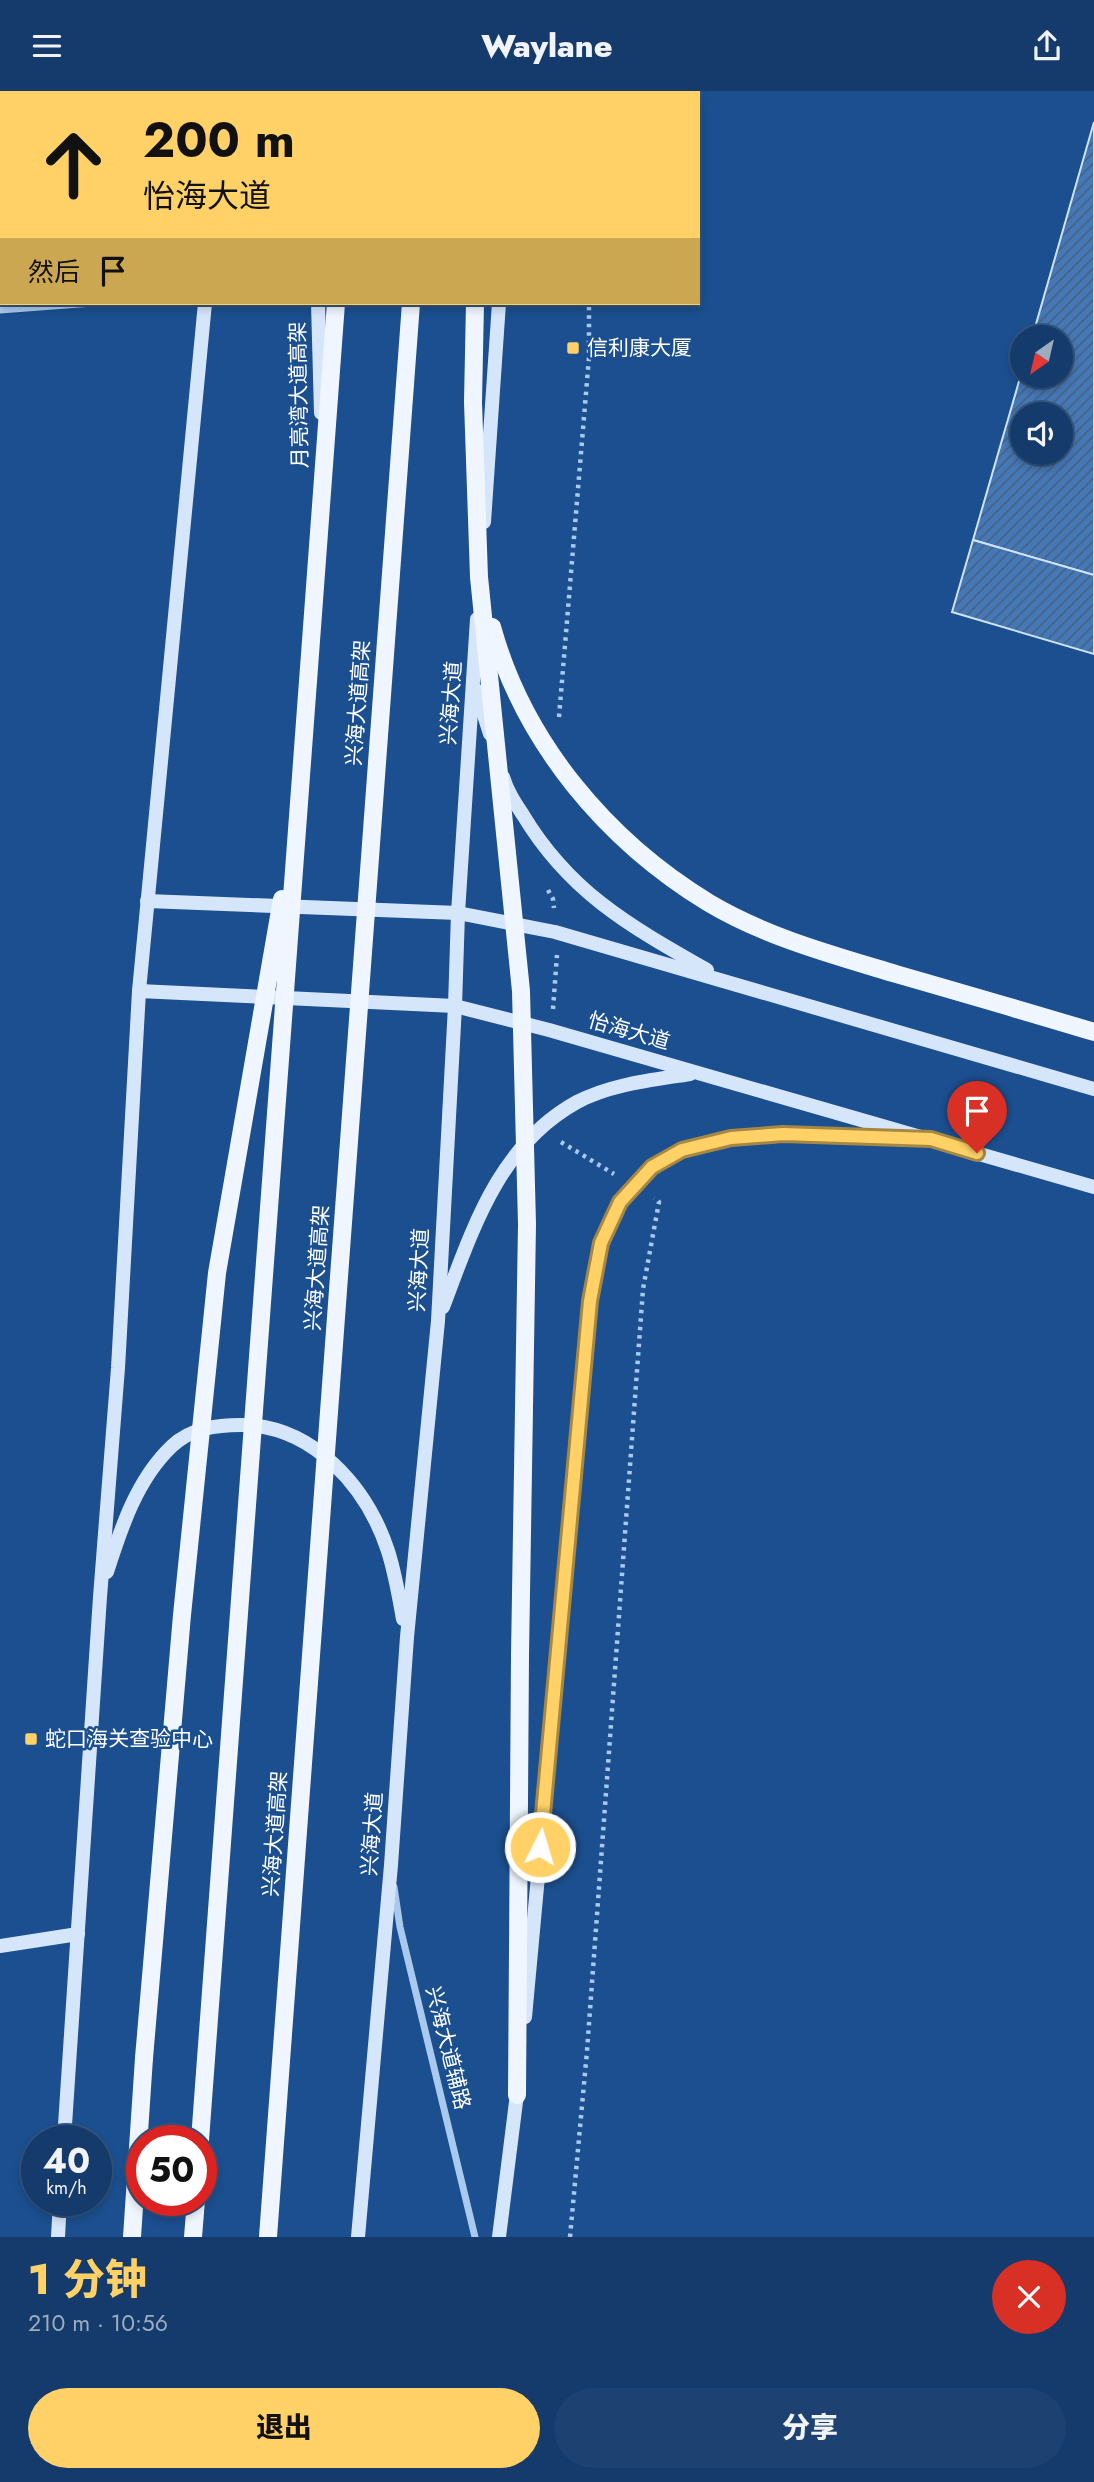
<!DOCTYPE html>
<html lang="zh">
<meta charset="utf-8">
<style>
:root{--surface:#143b6b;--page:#1d4271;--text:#f1f3f6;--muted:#9dadc1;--line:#33557e;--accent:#ffd166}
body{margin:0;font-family:Jost,"Noto Sans SC",sans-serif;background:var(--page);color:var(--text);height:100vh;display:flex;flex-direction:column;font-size:26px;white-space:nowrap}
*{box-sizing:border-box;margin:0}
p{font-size:23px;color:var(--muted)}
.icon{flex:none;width:38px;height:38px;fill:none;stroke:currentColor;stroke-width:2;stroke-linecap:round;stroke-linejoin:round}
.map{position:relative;height:2146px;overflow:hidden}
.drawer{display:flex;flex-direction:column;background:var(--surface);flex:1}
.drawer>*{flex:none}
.top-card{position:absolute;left:0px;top:0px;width:700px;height:214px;box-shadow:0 4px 10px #0003,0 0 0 2px var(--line);background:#ffd166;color:#111;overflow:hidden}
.needle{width:46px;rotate:214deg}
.fabs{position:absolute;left:1010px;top:234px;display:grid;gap:14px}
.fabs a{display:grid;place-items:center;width:63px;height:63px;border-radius:50%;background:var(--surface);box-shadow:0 4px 10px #0003,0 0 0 2px var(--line);font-size:35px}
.speed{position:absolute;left:21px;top:2034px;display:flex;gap:14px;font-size:35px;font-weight:700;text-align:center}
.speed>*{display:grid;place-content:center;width:91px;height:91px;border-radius:50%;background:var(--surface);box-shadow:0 4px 10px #0003,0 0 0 2px var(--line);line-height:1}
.speed small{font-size:18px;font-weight:400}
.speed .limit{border:10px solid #d22;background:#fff;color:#111}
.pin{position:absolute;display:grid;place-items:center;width:60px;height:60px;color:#fff;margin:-72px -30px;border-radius:50% 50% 50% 0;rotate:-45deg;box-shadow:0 0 7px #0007}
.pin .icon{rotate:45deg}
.me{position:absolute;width:77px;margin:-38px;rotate:5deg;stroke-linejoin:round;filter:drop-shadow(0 0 5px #0008)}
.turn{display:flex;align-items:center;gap:24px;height:147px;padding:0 28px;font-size:32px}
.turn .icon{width:91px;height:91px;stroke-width:2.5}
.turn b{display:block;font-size:49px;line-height:60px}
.then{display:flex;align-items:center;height:66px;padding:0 28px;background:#0003;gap:14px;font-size:26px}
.round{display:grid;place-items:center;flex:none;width:74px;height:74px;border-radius:37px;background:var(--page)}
.head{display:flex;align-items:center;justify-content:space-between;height:119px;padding:0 28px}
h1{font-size:42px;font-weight:800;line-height:52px;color:var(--accent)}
.button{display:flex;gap:14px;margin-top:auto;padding:14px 28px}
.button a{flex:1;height:80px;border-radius:42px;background:var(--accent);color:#111;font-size:28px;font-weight:800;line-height:80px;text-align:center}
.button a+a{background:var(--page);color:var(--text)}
header{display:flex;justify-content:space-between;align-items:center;height:91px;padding:0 28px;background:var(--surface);font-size:32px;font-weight:800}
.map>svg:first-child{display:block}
.building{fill:url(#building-hatch);stroke:#cfe3fa;stroke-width:2;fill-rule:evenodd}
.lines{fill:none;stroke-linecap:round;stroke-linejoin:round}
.path{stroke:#a9c9ee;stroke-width:4.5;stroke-dasharray:3.5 5;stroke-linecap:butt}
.street{stroke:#a9c9ee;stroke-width:7}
.secondary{stroke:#d6e6fa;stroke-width:14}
.primary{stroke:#f0f6ff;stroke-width:18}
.primary-bridge{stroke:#f0f6ff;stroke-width:18}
.route-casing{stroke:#a68842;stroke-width:18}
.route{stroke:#ffd166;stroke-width:12}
.poi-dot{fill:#ffd166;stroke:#1b4f8f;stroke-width:2.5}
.labels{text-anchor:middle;stroke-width:5;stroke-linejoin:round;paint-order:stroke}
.poi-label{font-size:21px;fill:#fff;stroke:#1b4f8f;text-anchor:start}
.street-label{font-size:21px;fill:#fff;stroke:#1b4f8f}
</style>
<header><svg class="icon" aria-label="menu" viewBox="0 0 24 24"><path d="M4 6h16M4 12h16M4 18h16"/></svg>Waylane<svg class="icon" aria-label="share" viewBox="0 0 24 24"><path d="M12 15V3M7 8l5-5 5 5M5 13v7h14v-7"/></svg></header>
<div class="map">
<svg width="1094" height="2146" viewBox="0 0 1094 2146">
<defs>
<pattern id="building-hatch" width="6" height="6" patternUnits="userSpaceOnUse" patternTransform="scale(1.75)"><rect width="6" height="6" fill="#4478b7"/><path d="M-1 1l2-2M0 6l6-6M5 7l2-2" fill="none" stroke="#486282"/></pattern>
</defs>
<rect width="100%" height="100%" fill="#1b4f8f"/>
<!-- building -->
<g class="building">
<path d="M1094,31v453l-121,-35 49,-169v5h38v-38h-28zM1022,324h38v38h-38z"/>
<polygon points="973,449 1094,484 1094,563 952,521"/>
</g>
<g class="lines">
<!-- path -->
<g class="path">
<polyline points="594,2 594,0"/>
<polyline points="559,626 589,266 589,212"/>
<polyline points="548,799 553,808 554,817"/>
<polyline points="553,918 557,864"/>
<polyline points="561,1051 614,1083"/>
<polyline points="570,2146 587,1960 643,1198 659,1111 654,1107"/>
</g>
<!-- street -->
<g class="street">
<polyline points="0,219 93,212"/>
<polyline points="394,1796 400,1836 475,2146"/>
</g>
<!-- secondary -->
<g class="secondary">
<polyline points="314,0 314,2"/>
<polyline points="226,2 226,0"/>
<polyline points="513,2 513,0"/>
<polyline points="318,212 321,322"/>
<polyline points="484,431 499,212"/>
<polyline points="476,599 490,643"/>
<path d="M503,686c4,14 12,26 20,38 47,78 107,111 184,155"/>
<polyline points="147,810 458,822 555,841 1094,998"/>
<polyline points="139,900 455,915 549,939 1094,1096"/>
<path d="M443,1216c30,-79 56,-162 134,-205 34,-18 76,-22 113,-28"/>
<path d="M107,1481c14,-44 30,-93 65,-126 19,-18 45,-21 69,-21 72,0 126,62 147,126 7,22 11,45 15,68"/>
<polyline points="0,1855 78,1843"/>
<polyline points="525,1926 591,1210 601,1152 620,1111 652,1077 683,1059 731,1047 783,1043 931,1048"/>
<polyline points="64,2049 100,1506 118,1277 139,900 205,212"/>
<polyline points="58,2146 60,2109"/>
<polyline points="358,2146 391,1774 407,1546 438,1230 455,915 458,822 477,528"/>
<polyline points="499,2146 518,1995"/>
</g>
<!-- primary -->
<g class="primary">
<polyline points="352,2 352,0"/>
<polyline points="427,2 427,0"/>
<polyline points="486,2 486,0"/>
<polyline points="517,2004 520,1564"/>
<polyline points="132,2146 144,1967"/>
<polyline points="193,2146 196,2109"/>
</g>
<!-- primary-bridge -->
<g class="primary-bridge">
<polyline points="475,212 473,311 479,486 521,900 527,1133 520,1564"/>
<path d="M492,536c32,116 115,214 217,276 57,34 124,52 187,71 66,19 132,38 198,58"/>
<polyline points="144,1967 182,1524 217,1182 282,808"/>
<polyline points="200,2049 336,212"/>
<polyline points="268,2146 411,212"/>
</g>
</g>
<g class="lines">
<defs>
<polyline id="route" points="540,1756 590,1210 601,1152 620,1111 652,1076 682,1059 731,1047 783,1043 931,1048 977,1062"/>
</defs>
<!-- route casing -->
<use href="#route" class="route-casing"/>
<!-- route -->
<use href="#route" class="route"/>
</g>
<!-- markers -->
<g class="poi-dot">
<rect x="566" y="250" width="14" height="14" rx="3.5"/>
<rect x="24" y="1641" width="14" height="14" rx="3.5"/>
</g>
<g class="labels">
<!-- poi labels -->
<g class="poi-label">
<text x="587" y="264">信利康大厦</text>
<text x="45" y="1655">蛇口海关查验中心</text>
</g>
<!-- street labels -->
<g class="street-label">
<text transform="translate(299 304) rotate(-91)" y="7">月亮湾大道高架</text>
<text transform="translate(358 612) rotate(-86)" y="7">兴海大道高架</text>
<text transform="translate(451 612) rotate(-86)" y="7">兴海大道</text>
<text transform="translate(629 940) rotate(16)" y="7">怡海大道</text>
<text transform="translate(317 1177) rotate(-86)" y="7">兴海大道高架</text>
<text transform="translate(419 1179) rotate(-87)" y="7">兴海大道</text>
<text transform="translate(275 1743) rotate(-86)" y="7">兴海大道高架</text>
<text transform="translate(372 1743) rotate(-86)" y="7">兴海大道</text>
<text transform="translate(448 1957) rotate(76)" y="7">兴海大道辅路</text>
</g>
</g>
</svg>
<div class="fabs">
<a><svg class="needle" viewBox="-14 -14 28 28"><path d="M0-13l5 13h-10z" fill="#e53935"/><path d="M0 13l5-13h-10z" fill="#9dadc1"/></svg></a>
<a><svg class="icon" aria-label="sound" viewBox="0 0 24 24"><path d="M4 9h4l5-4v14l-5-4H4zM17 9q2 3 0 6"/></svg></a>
</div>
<div class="speed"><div>40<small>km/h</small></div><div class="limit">50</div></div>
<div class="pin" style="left:977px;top:1062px;background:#d93025"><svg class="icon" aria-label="arrive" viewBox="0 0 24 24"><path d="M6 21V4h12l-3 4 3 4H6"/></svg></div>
<svg class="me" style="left:540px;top:1756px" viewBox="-20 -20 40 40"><circle r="17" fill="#ffd166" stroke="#fff" stroke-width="3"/><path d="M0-11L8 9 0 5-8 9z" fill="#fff"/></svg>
<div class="top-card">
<div class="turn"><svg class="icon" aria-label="ahead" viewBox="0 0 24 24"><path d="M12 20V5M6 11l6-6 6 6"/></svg><div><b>200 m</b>怡海大道</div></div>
<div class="then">然后<svg class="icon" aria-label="arrive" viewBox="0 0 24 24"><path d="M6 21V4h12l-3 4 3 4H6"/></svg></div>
</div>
</div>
<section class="drawer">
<div class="head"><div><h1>1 分钟</h1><p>210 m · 10:56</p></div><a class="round" style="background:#d93025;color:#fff"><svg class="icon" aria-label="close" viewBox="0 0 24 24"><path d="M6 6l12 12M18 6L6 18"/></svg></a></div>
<div class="button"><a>退出</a><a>分享</a></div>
</section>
